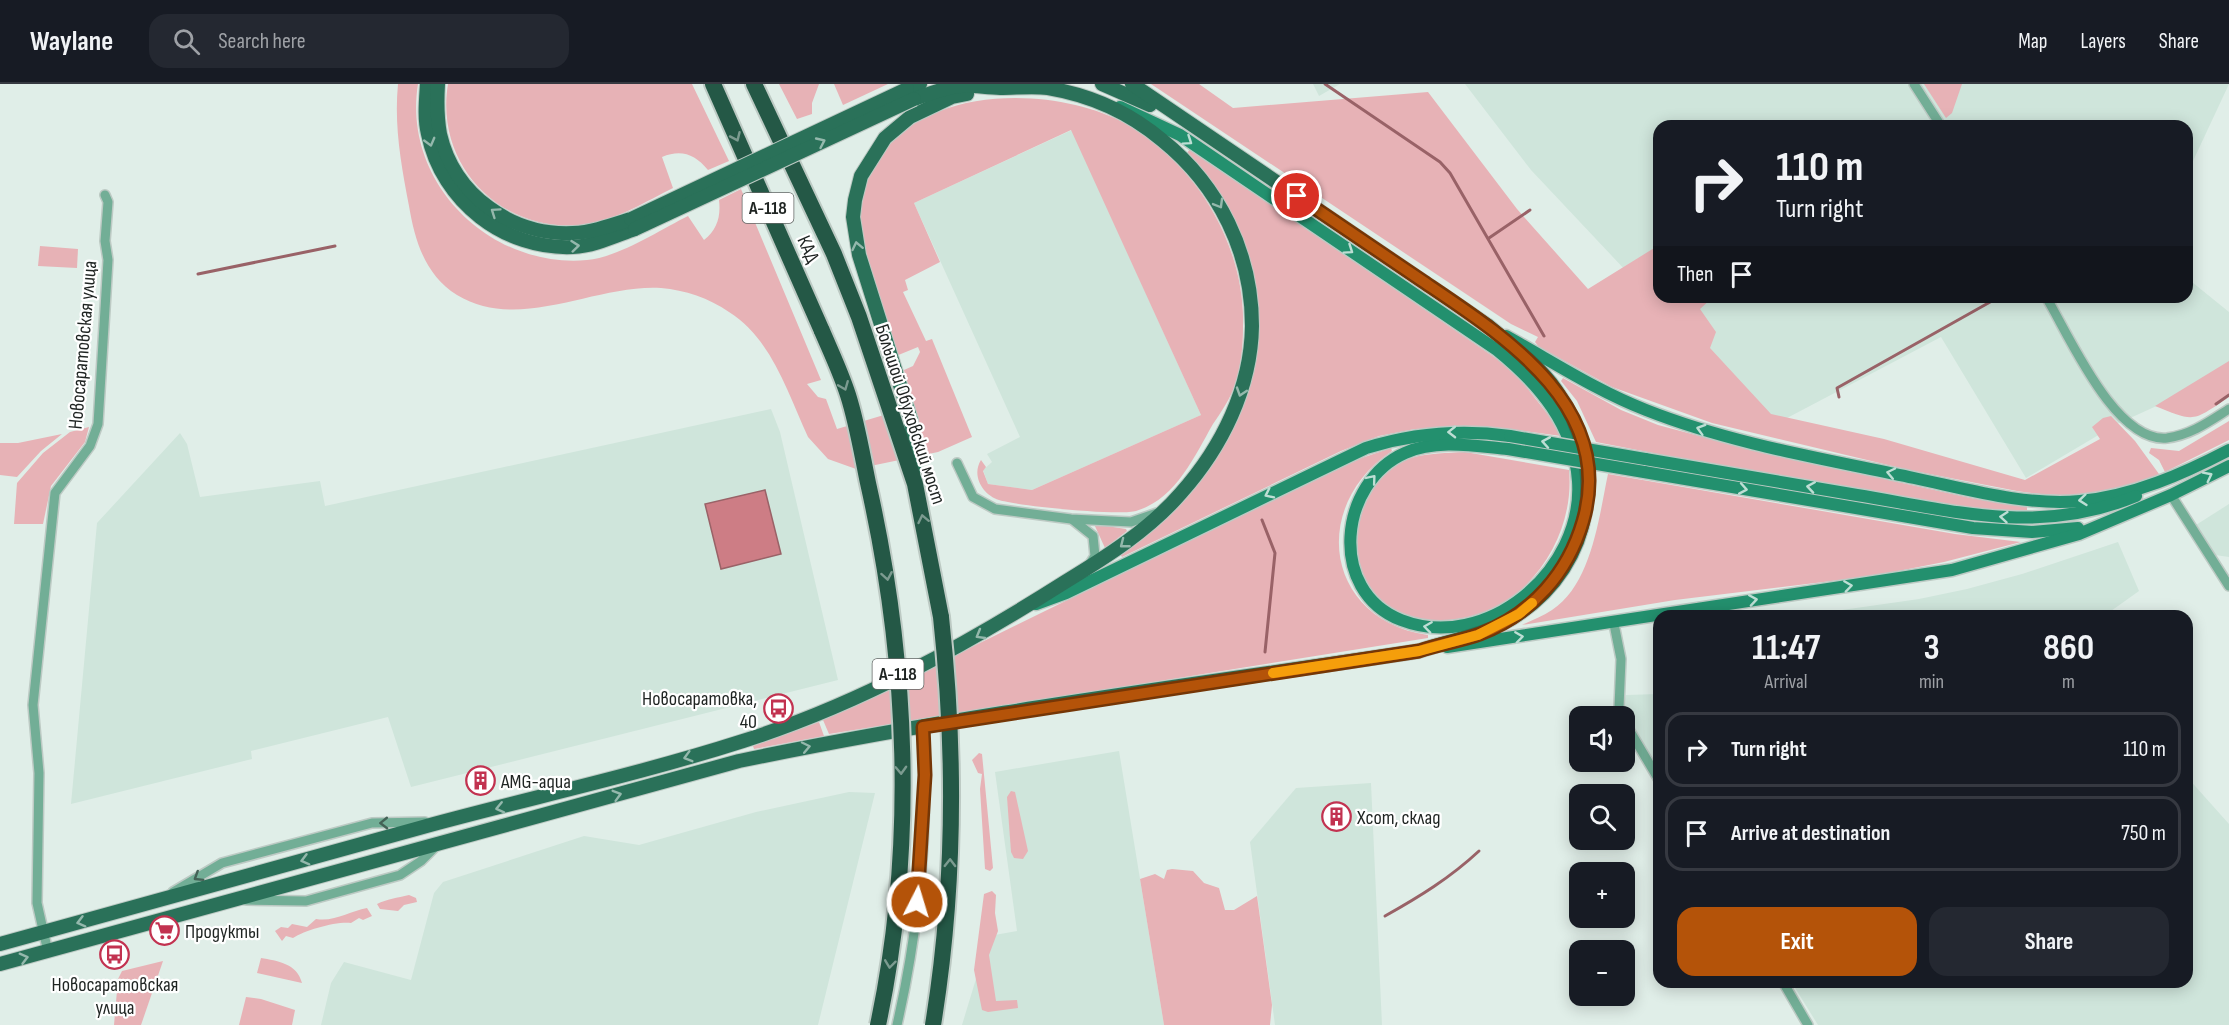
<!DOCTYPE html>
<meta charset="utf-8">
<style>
:root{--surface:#171b24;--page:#242831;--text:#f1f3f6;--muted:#9ea1a6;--line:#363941;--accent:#b45309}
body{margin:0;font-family:"Sofia Sans Condensed",sans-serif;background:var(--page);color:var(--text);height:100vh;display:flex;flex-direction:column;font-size:22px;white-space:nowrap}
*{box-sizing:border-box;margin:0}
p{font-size:20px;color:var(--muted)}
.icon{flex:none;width:33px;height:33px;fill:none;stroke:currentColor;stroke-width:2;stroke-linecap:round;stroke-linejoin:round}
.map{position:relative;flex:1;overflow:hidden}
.sheet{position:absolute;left:1653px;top:526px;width:540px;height:378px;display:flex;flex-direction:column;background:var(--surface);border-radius:18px;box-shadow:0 3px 15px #0003}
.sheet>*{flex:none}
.hud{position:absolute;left:1653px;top:36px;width:540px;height:183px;border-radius:18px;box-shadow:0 3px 15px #0003;background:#171b24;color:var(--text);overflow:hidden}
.fabs{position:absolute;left:1569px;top:622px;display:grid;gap:12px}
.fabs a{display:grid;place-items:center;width:66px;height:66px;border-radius:12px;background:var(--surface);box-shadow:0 3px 15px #0003;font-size:30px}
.pin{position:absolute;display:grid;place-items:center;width:51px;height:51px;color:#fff;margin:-26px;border:3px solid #fff;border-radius:50%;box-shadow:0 2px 6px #0007}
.me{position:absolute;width:66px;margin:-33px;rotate:5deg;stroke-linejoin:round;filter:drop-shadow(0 0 4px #0008)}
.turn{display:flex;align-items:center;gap:21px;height:126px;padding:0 24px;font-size:27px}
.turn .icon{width:78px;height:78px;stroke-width:2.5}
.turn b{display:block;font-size:42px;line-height:51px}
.then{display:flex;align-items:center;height:57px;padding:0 24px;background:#0003;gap:12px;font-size:22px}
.eta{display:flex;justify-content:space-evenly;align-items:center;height:102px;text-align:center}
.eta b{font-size:36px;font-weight:700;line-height:42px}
.action{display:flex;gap:12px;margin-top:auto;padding:12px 24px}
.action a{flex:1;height:69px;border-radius:18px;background:var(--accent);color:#fff;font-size:24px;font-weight:700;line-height:69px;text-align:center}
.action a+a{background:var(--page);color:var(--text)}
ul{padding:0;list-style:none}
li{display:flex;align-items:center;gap:18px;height:75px;margin:0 12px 9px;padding:0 12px;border:3px solid var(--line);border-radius:18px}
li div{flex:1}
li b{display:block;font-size:22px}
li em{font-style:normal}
header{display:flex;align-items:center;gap:36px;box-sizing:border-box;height:84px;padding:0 30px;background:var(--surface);border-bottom:2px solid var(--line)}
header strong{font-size:28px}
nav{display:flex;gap:33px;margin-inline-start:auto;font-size:21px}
.search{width:420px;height:54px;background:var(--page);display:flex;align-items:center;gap:15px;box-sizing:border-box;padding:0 21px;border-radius:18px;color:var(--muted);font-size:22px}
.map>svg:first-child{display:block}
.built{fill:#cfe5db}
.green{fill:#e7b2b6}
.water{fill:#cd7d85;stroke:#996267;stroke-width:1.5}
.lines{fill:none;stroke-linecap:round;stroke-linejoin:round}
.stream{stroke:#996267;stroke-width:3}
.street-casing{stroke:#bdcac4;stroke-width:12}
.secondary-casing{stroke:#bdcac4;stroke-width:15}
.primary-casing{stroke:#bdcac4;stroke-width:16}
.highway-casing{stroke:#bdcac4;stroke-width:20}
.street{stroke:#72ae96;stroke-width:9}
.secondary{stroke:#23906e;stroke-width:12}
.primary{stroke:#2a7159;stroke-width:14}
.highway{stroke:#245846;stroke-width:16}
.secondary-bridge-casing{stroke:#bdcac4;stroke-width:15;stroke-linecap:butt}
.primary-bridge-casing{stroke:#bdcac4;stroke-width:16;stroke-linecap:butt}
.highway-bridge-casing{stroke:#bdcac4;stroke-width:20;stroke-linecap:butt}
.secondary-bridge{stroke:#23906e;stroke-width:12}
.primary-bridge{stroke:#2a7159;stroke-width:14}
.highway-bridge{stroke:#245846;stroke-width:16}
.oneway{stroke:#7c9b90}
.oneway2{stroke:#bdded4}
.oneway3{stroke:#94b8ac}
.oneway4{stroke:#446256}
.route-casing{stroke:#753606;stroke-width:15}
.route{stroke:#b45309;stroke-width:10}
.slow{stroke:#f59e0b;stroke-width:10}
.labels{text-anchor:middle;stroke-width:4.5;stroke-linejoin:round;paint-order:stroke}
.shield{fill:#fff;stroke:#626664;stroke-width:1.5}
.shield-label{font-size:18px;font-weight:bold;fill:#1f2422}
.street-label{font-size:20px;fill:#1f2422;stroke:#fff}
.poi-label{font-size:20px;fill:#1f2422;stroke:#fff;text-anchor:start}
</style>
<header>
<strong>Waylane</strong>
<div class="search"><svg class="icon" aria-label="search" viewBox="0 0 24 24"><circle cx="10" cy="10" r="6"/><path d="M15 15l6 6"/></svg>Search here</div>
<nav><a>Map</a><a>Layers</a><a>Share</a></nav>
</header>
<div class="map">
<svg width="2229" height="941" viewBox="0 0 2229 941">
<rect width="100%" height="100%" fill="#e0eee8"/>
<!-- built -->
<g class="built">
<polygon points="1313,0 1340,0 1319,12"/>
<polygon points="1465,0 2229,0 2193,77 2187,75 2187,42 1659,42 1659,213 2187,213 2187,194 2229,228 2229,289 2117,340 2026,394 1941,253 1772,342 1531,86"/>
<polygon points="1072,46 1201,331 1032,406 988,400 983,386 992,378 987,370 1020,353 914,119"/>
<polygon points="771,325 780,348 838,596 411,703 388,633 251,667 252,675 71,720 97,439 180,349 187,360 200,413 320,397 325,422"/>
<polygon points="2229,420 2229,473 2215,471 2196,441"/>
<polygon points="2118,458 2139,507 2104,532 1800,532 1919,515 1967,505 2022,490"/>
<polygon points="1659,610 1659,680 1648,670 1623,622 1626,611"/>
<polygon points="1119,667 1164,941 962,941 989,852 1017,847 995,688"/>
<polygon points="2187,693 2229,740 2229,941 1818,941 1792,899 2187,898"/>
<polygon points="1371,699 1382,941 1275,941 1250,758 1296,704"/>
<polygon points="849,708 875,709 818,941 321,941 331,899 344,878 411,896 434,809 443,798 584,752 639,761 756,728"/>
</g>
<!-- green -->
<g class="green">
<path d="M398,0h20c-16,98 72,185 169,176 32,-3 73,-30 101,-44l16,24c13,-10 17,-23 15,-40l22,-11 80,191 -14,4 11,13 8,2 11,30 77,-23 -10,-36 9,-4 7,-14 -2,-5 -22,9c-15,-51 -43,-107 -34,-160 3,-16 10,-28 19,-41 49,-71 176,-69 246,-31 70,40 119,123 116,204 0,18 -2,39 -8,56 -4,14 -14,28 -22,40 -19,33 -37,75 -77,87 -17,5 -118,-5 -137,-11 -16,-5 -28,-24 -18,-40l5,7 -3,4 5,13 44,6 169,-75 -130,-285 -157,73 26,59 -35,18 3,10 -5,2 23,49 6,-2 40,98 -34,15 -82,17 -28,-10 -20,-22c-20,-43 -36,-98 -79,-125 -20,-14 -44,-22 -68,-24 -67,-4 -141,45 -204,7 -32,-20 -42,-54 -48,-89 -8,-42 -15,-80 -11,-122z"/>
<path d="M448,0h244l37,77 -21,9c-13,-16 -27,-21 -46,-13l11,31c-26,13 -55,31 -84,36 -84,13 -155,-56 -141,-140z"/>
<polygon points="779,0 819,0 812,19 812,30 797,35"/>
<polygon points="834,0 888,0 843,21"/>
<path d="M1151,0h48l34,24 195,-16 89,117 71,80 71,-44v52h54l-13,12 16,23 -6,16 61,66 113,25 141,41 75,-41 -8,-12 11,-9 8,-2 24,25 24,33c-43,24 -95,24 -142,17l-108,-21 -197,-47 -100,-36 -73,-40 -4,-5 3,-5 -27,-13z"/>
<polygon points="1924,0 1962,0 1952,29 1946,34"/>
<polygon points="1190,65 1513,286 1553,337 1561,352 1493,343 1415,345 1379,352 1341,367 1122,473 1120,470 1185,414 1221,364 1246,310 1256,205 1237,141 1220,109 1187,69"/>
<polygon points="40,162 78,165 77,184 38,182"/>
<path d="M2229,277v36c-36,24 -33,26 -74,9z"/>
<polygon points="1563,294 1621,326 1658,341 1752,366 1971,414 2027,423 2027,427 1969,424 1746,387 1596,358 1577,317 1561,297"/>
<polygon points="2229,337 2229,356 2165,388 2159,376 2149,369 2151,364 2179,367"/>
<polygon points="89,343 85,358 51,402 43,440 14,440 17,399 43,369 70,348"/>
<polygon points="62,350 41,367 17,393 0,391 0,359 18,359"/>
<path d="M1391,364l1,3c-83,55 -67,169 36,184v3l-599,96 -6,-14 524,-257z"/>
<path d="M1465,368l104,18c4,42 -13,85 -43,115 -55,56 -169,49 -170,-46 0,-20 6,-40 19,-54 10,-11 22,-23 36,-27 18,-5 36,-5 54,-6z"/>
<path d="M1608,390l347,60 66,8 -77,20 -71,14 -198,24 -153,25c10,-5 21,-9 30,-15 40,-26 47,-94 56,-136z"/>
<polygon points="1094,440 1126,445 1127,447 1105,464"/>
<polygon points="819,638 824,652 754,665 753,662"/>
<polygon points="979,669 982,670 993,784 990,787 985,785 980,705 982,690 978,689 972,676"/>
<polygon points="1011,707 1015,708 1028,767 1023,775 1014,774 1011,768 1007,713"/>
<polygon points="1172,785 1193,787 1204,799 1219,804 1225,826 1234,826 1257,812 1272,921 1270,941 1164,941 1140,795 1155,790 1164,795 1167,786"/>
<polygon points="992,807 996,811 995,829 998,847 989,871 996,917 1017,916 1018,924 988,928 982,926 974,886 984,810"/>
<path d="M409,811l7,3 1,4 -13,3 -6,6 -18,-2 -3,-5c10,-5 20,-6 32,-9z"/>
<path d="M367,824l5,8 -9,4 -4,-2 -8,5c-14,-2 -46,7 -58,15l-7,-2 -4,5 -7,-10 6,-4 7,1 4,-4 15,3 9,-8c19,3 34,-8 51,-11z"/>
<path d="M261,874c16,3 36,5 41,25l-45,-10z"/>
<polygon points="163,877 141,941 114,941 118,895 122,887"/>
<polygon points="246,913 261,915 295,926 292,941 239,941"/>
</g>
<!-- water -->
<polygon class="water" points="765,406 781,470 721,485 705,420"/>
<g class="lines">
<!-- stream -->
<g class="stream">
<polyline points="1325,0 1440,78 1450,89 1544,252"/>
<polyline points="1489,154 1530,126"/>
<polyline points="198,190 335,162"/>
<polyline points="1839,313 1837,304 1999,213"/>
<polyline points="2216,320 2229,311"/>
<polyline points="1262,436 1275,469 1265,568"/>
<path d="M1385,832c34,-19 65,-38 94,-65"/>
</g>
<defs>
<g id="street">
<polyline points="1914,0 1941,42"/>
<path d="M2046,213c23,38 69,146 121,141 24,-3 43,-17 62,-29"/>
<polyline points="957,379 973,413 995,425 1071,435 1131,438 1157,429"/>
<polyline points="2171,411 2229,502"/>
<polyline points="1073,436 1093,452 1095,472 1090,480"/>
<polyline points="1614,540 1621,575 1619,623 1623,633"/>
<polyline points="1624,637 1659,696"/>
<polyline points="173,808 222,779 372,739 425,738"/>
<polyline points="246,816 306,817 400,791 421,777 436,762"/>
<polyline points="48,868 37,819 39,689 33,621 55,409 90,362 98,340 108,176 105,157 108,118 105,111"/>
<polyline points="1783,898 1808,941"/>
<path d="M897,941c22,-97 32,-199 26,-298"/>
</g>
<g id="secondary">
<path d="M1120,23l60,28 317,215c42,34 77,75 81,131 6,90 -92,172 -177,139 -74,-29 -62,-138 4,-167 31,-14 70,-7 103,-4"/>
<path d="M1506,252c47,26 91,55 140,74 86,34 179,49 268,68 53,11 111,28 166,23 53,-5 103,-27 149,-51"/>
<path d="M1645,375c71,12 141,24 212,36 98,16 182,41 279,1"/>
<polyline points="1644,388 1973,444 2032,448 2078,444"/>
<path d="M1036,520l30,-11 300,-145c48,-15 94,-19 144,-12"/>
<polyline points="1447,563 1952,486 2079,450 2171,411 2229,382"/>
</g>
<g id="primary">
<path d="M427,0c-1,16 -3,34 1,50 14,68 77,116 145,113 21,-1 42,-11 62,-18"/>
<path d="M438,0c-1,17 -1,34 2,50 14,61 72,102 133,99 20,-1 39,-8 58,-14"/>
<polyline points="1102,0 1150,21"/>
<polyline points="907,5 920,0"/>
<polyline points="914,386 911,336 859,171 853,133 855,116 861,92 885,54 910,33 952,13 967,10"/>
<path d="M0,860c141,-39 282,-78 423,-117 106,-29 214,-52 320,-86 114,-36 221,-95 322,-159 41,-25 84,-52 116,-89 41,-46 70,-105 71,-167 0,-73 -33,-140 -90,-186 -32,-27 -72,-45 -114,-52 -15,-2 -32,0 -48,0 -13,0 -27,-3 -39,-2 -16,1 -32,8 -47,13"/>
<path d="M0,880l739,-203c225,-47 453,-76 680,-110 34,-12 68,-16 98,-36 78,-51 91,-151 39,-225 -18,-26 -45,-45 -69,-65l-355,-241"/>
</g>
<g id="highway">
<polyline points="713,0 822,247"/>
<polyline points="754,0 834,170 859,233 915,400 941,533"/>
</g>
</defs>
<!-- street casing -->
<use href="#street" class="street-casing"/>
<!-- secondary casing -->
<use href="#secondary" class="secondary-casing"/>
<!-- primary casing -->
<use href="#primary" class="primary-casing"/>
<!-- highway casing -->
<use href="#highway" class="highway-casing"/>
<!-- street -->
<use href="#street" class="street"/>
<!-- secondary -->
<use href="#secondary" class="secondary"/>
<!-- primary -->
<use href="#primary" class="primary"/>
<!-- highway -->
<use href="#highway" class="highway"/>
<defs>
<g id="secondary-bridge">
<polyline points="1510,352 1645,375"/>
<polyline points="1508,365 1644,388"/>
</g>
<g id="primary-bridge">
<polyline points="631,135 907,5"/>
<polyline points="635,145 914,15"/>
</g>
<g id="highway-bridge">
<path d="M822,247c9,21 19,42 26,64 9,28 14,59 20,88 40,177 48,364 10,542"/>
<path d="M933,941c22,-135 23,-271 8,-408"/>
</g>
</defs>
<!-- secondary-bridge casing -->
<use href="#secondary-bridge" class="secondary-bridge-casing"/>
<!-- primary-bridge casing -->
<use href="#primary-bridge" class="primary-bridge-casing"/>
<!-- highway-bridge casing -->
<use href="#highway-bridge" class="highway-bridge-casing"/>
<!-- secondary-bridge -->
<use href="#secondary-bridge" class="secondary-bridge"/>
<!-- primary-bridge -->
<use href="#primary-bridge" class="primary-bridge"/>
<!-- highway-bridge -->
<use href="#highway-bridge" class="highway-bridge"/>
</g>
<!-- one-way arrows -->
<defs><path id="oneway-chevron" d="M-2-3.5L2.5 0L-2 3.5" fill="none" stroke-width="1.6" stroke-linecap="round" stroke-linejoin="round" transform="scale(1.5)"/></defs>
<g class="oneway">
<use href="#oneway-chevron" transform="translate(736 53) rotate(66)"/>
<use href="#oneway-chevron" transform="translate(844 302) rotate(68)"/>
<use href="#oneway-chevron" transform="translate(923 435) rotate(-102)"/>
<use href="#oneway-chevron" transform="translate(887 492) rotate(80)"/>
<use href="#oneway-chevron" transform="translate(901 686) rotate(88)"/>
<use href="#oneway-chevron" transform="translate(950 779) rotate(-89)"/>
<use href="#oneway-chevron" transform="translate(890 880) rotate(97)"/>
</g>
<g class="oneway2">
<use href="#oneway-chevron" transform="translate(1188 57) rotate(34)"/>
<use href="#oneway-chevron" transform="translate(1349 166) rotate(34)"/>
<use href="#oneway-chevron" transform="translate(1701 345) rotate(-164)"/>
<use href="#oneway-chevron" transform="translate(1452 348) rotate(179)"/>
<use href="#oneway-chevron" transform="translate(1546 358) rotate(-170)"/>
<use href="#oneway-chevron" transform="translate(1891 389) rotate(-168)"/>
<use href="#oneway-chevron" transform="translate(2208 392) rotate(-27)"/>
<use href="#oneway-chevron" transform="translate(1372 395) rotate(-50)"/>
<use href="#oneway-chevron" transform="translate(1811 403) rotate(-171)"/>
<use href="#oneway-chevron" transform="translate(1743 405) rotate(10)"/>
<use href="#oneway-chevron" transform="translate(1269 410) rotate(154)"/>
<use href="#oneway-chevron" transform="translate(2083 416) rotate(174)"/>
<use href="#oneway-chevron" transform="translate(2004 433) rotate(-175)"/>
<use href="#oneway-chevron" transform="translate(1848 502) rotate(-8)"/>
<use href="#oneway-chevron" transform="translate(1753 516) rotate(-9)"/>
<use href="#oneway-chevron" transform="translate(1428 543) rotate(-172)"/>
<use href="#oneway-chevron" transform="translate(1519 553) rotate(-8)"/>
</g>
<g class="oneway3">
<use href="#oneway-chevron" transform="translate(430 58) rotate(75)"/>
<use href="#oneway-chevron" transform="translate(821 58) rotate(-25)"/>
<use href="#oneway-chevron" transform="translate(1219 120) rotate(60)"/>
<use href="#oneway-chevron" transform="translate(495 128) rotate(-145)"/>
<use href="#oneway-chevron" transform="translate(575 162) rotate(-6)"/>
<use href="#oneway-chevron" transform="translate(857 162) rotate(-102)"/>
<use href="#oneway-chevron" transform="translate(1241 308) rotate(108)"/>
<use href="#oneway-chevron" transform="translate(1124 460) rotate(142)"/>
<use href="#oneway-chevron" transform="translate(980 551) rotate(150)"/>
<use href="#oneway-chevron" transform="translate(806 663) rotate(-12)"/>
<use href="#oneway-chevron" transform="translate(688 673) rotate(164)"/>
<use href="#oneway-chevron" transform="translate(617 711) rotate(-16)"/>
<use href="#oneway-chevron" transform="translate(500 724) rotate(167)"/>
<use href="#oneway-chevron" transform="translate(305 776) rotate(165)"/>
<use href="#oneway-chevron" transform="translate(81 838) rotate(165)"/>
<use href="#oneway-chevron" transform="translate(24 874) rotate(-15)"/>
</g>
<g class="oneway4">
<use href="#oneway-chevron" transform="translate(384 739) rotate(179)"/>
<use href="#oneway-chevron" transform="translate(198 793) rotate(148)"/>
</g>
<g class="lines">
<defs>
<path id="route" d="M917,818l8,-127 -2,-48 496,-76c20,-7 42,-10 61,-17 52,-20 88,-61 103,-113 34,-115 -82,-187 -162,-241 -41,-28 -82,-56 -124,-84"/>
</defs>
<!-- route casing -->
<use href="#route" class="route-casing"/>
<!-- route -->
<use href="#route" class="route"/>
<!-- slow -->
<polyline class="slow" points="1273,589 1419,567 1478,551 1519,530 1532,519"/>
</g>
<!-- icons -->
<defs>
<symbol id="bus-ring" viewBox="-11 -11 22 22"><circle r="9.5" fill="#fff" stroke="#c23250" stroke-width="1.5"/><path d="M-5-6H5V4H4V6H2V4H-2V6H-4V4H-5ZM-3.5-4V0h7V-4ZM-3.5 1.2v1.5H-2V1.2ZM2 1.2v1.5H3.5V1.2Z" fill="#c23250"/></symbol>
<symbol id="building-ring" viewBox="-11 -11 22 22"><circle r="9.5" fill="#fff" stroke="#c23250" stroke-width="1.5"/><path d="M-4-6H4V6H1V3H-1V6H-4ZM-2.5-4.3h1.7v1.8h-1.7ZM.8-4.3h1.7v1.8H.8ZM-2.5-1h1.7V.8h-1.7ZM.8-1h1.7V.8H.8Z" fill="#c23250"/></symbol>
<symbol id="supermarket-ring" viewBox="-11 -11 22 22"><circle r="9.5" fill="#fff" stroke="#c23250" stroke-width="1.5"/><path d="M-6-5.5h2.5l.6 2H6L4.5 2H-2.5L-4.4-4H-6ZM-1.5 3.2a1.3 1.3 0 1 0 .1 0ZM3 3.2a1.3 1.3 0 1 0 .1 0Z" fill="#c23250"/></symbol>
</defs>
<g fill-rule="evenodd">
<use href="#bus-ring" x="762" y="608" width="33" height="33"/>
<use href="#building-ring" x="464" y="680" width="33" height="33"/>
<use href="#building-ring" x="1320" y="716" width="33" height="33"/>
<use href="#supermarket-ring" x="148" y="830" width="33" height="33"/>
<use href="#bus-ring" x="98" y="854" width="33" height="33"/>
</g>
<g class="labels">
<!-- shield labels -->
<g class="shield">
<rect x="742.5" y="109" width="51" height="30" rx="4.5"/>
<rect x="872.5" y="575" width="51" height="30" rx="4.5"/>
</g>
<g class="shield-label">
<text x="768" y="130">А-118</text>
<text x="898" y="596">А-118</text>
</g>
<!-- street labels -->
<g class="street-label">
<text transform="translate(809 165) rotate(66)" y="7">КАД</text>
<text transform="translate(82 261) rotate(-85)" y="7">Новосаратовская улица</text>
<text transform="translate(911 330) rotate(72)" y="7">Большой Обуховский мост</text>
</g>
<!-- poi labels -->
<g class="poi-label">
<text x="757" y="621" text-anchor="end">Новосаратовка,<tspan x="757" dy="23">40</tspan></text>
<text x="501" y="704">AMG-aqua</text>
<text x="1357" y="740">Xсom, склад</text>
<text x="185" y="854">Продукты</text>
<text x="115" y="907" text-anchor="middle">Новосаратовская<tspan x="115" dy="23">улица</tspan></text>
</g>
</g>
</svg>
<div class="fabs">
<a><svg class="icon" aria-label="sound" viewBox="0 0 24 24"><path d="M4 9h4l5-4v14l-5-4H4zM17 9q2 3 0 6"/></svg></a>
<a><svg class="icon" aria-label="search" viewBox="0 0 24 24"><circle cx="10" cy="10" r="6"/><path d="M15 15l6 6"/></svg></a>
<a>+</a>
<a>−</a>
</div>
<div class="pin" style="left:1297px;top:112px;background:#d93025"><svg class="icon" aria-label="arrive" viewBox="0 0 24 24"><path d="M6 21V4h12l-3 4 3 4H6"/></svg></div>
<svg class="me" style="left:917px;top:818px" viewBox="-20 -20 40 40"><circle r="17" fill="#b45309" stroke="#fff" stroke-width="3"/><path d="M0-11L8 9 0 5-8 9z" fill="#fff"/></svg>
<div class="hud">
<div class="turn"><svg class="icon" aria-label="right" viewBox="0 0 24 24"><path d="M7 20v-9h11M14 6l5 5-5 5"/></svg><div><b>110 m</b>Turn right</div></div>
<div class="then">Then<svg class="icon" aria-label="arrive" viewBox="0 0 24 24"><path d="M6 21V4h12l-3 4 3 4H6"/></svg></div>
</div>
<section class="sheet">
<div class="eta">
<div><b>11:47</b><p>Arrival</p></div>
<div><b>3</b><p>min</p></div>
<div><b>860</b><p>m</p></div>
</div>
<ul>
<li><svg class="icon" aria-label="right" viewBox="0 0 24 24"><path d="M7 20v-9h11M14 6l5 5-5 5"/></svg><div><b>Turn right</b></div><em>110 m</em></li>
<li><svg class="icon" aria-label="arrive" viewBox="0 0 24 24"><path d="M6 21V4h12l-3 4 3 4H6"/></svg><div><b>Arrive at destination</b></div><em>750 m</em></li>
</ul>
<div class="action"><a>Exit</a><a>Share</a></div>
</section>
</div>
